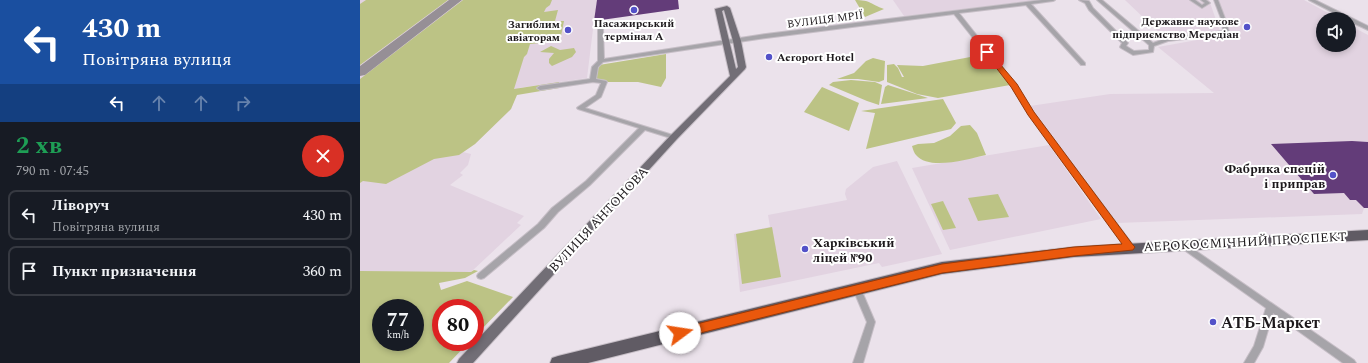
<!DOCTYPE html>
<html lang="uk">
<meta charset="utf-8">
<style>
:root{--surface:#171b24;--page:#20242c;--text:#f1f3f6;--muted:#9ea1a6;--line:#363941}
body{margin:0;font-family:Spectral,serif;background:var(--page);color:var(--text);height:100vh;display:flex;flex-direction:column;font-size:15px;white-space:nowrap}
*{box-sizing:border-box;margin:0}
p{font-size:13px;color:var(--muted)}
.icon{flex:none;width:22px;height:22px;fill:none;stroke:currentColor;stroke-width:2;stroke-linecap:round;stroke-linejoin:round}
.map{position:relative;flex:1;overflow:hidden}
.details{display:flex;flex-direction:column;background:var(--surface);width:360px}
.details>*{flex:none}
.top-card{background:#1a4fa0;color:#fff;overflow:hidden}
.fabs{position:absolute;left:956px;top:12px;display:grid;gap:8px}
.fabs a{display:grid;place-items:center;width:40px;height:40px;border-radius:50%;background:var(--surface);box-shadow:0 2px 6px #0003;font-size:20px}
.speed{position:absolute;left:12px;top:299px;display:flex;gap:8px;font-size:20px;font-weight:700;text-align:center}
.speed>*{display:grid;place-content:center;width:52px;height:52px;border-radius:50%;background:var(--surface);box-shadow:0 2px 6px #0003;line-height:1}
.speed small{font-size:10px;font-weight:400}
.speed .limit{border:6px solid #d22;background:#fff;color:#111}
.pin{position:absolute;display:grid;place-items:center;width:34px;height:34px;color:#fff;margin:-17px;border-radius:8px;box-shadow:0 2px 6px #0006}
.me{position:absolute;width:44px;margin:-22px;rotate:76deg;stroke-linejoin:round;filter:drop-shadow(0 0 3px #0008)}
.turn{display:flex;align-items:center;gap:14px;height:84px;padding:0 16px;font-size:18px}
.turn .icon{width:52px;height:52px;stroke-width:2.5}
.turn b{display:block;font-size:28px;line-height:34px}
.lanes{display:flex;align-items:center;height:38px;padding:0 16px;background:#0003;justify-content:center;gap:20px;direction:ltr}
.lanes .off{opacity:.35}
.round{display:grid;place-items:center;flex:none;width:42px;height:42px;border-radius:21px;background:var(--page)}
.overview{display:flex;align-items:center;justify-content:space-between;height:68px;padding:0 16px}
h1{font-size:24px;font-weight:700;line-height:30px;color:#1e9e55}
ul{padding:0;list-style:none}
li{display:flex;align-items:center;gap:12px;height:50px;margin:0 8px 6px;padding:0 8px;border:2px solid var(--line);border-radius:8px}
li div{flex:1}
li b{display:block;font-size:15px}
li em{font-style:normal}
main{display:flex;flex:1;min-height:0}
.map>svg:first-child{display:block}
.built{fill:#e2d3e1}
.green{fill:#bcc385;fill-rule:evenodd}
.lines{fill:none;stroke-linecap:round;stroke-linejoin:round}
.taxiway{fill:#968f96;fill-rule:evenodd}
.building{fill:#633c79}
.street-casing{stroke:#c6bec6;stroke-width:2}
.primary-casing{stroke:#c6bec6;stroke-width:2}
.highway-casing{stroke:#c6bec6;stroke-width:2}
.street{fill:#a6a4a9;fill-rule:evenodd}
.primary{fill:#726e76;fill-rule:evenodd}
.highway{fill:#605b64;fill-rule:evenodd}
.route{fill:#ea580c;stroke:#983908}
.poi-dot{fill:#5351c8;stroke:#fff;stroke-width:1.5}
.labels{text-anchor:middle;stroke-width:4;stroke-linejoin:round;paint-order:stroke}
.far-street-label{font-size:11px;fill:#1d191c;stroke:#fff}
.far-poi-label{font-size:11px;font-weight:bold;fill:#1d191c;stroke:#fff;text-anchor:end}
.poi-label{font-size:13px;font-weight:bold;fill:#1d191c;stroke:#fff;text-anchor:end}
.street-label{font-size:13px;fill:#1d191c;stroke:#fff}
.near-poi-label{font-size:16px;font-weight:bold;fill:#1d191c;stroke:#fff;text-anchor:start}
</style>
<main>
<section class="details">
<div class="top-card">
<div class="turn"><svg class="icon" aria-label="left" viewBox="0 0 24 24"><path d="M17 20v-9H6M10 6l-5 5 5 5"/></svg><div><b>430 m</b>Повітряна вулиця</div></div>
<div class="lanes"><svg class="icon" aria-label="left" viewBox="0 0 24 24"><path d="M17 20v-9H6M10 6l-5 5 5 5"/></svg><svg class="icon off" aria-label="ahead" viewBox="0 0 24 24"><path d="M12 20V5M6 11l6-6 6 6"/></svg><svg class="icon off" aria-label="ahead" viewBox="0 0 24 24"><path d="M12 20V5M6 11l6-6 6 6"/></svg><svg class="icon off" aria-label="right" viewBox="0 0 24 24"><path d="M7 20v-9h11M14 6l5 5-5 5"/></svg></div>
</div>
<div class="overview"><div><h1>2 хв</h1><p>790 m · 07:45</p></div><a class="round" style="background:#d93025;color:#fff"><svg class="icon" aria-label="close" viewBox="0 0 24 24"><path d="M6 6l12 12M18 6L6 18"/></svg></a></div>
<ul>
<li><svg class="icon" aria-label="left" viewBox="0 0 24 24"><path d="M17 20v-9H6M10 6l-5 5 5 5"/></svg><div><b>Ліворуч</b><p>Повітряна вулиця</p></div><em>430 m</em></li>
<li><svg class="icon" aria-label="arrive" viewBox="0 0 24 24"><path d="M6 21V4h12l-3 4 3 4H6"/></svg><div><b>Пункт призначення</b></div><em>360 m</em></li>
</ul>
</section>
<div class="map">
<svg width="1008" height="363" viewBox="0 0 1008 363">
<rect width="100%" height="100%" fill="#ebe2eb"/>
<!-- built -->
<g class="built">
<polygon points="0,0 318,0 319,9 234,21 227,78 159,88 151,109 115,144 103,152 111,154 108,165 100,173 103,175 90,185 164,216 157,223 161,225 111,272 0,272"/>
<polygon points="533,0 676,0 544,16"/>
<polygon points="765,0 849,0 860,31 803,36"/>
<polygon points="857,0 944,0 979,19 963,19 963,45 989,45 989,25 1008,35 1008,208 1004,208 1002,214 757,223 670,106 750,94 854,93 798,47 865,35 870,32"/>
<polygon points="689,145 741,219 590,250 552,168"/>
<polygon points="537,161 582,254 522,267 519,263 380,292 374,234 410,227 408,215 487,200 485,194 486,189 513,167"/>
</g>
<!-- green -->
<g class="green">
<polygon points="6,0 88,0 0,65 0,4"/>
<polygon points="103,0 192,0 190,5 186,8 184,12 198,10 195,21 204,21 200,41 170,44 167,54 164,57 154,89 199,82 199,88 157,95 151,109 115,144 99,155 74,159 26,184 3,181 0,183 0,79"/>
<path d="M495,0c16,0 15,4 29,9l-19,8z"/>
<polygon points="191,46 200,50 214,48 216,52 212,57 192,66 189,63 189,59 194,53 180,52"/>
<polygon points="306,54 306,78 301,87 278,82 246,82 246,80 235,79 239,65"/>
<polygon points="626,54 650,85 578,98 557,94 527,82 527,65 534,64 538,68 542,77 544,77 537,65 563,66"/>
<polygon points="513,58 525,61 524,80 519,82 498,79 477,79 494,73 506,61"/>
<polygon points="491,80 515,82 522,85 519,105 507,101 469,85 473,82"/>
<polygon points="528,85 531,86 568,98 521,104 525,87"/>
<polygon points="462,87 499,103 489,131 444,112"/>
<polygon points="583,99 596,123 591,129 506,149 515,113 501,111"/>
<path d="M610,125l7,8 9,22c-18,4 -57,16 -70,0 -2,-2 -3,-6 -4,-9l6,-2 16,-1 16,-7 11,-10z"/>
<polygon points="638,194 649,217 618,221 608,198"/>
<polygon points="583,201 596,228 583,230 571,204"/>
<polygon points="412,227 421,277 382,284 376,234"/>
<path d="M114,270l4,1 -13,7 -26,5 2,7 26,-9 46,16 -38,39v-28h-34v34h28l-20,21h-89v-92l111,1zM21,308h34v34h-34z"/>
</g>
<g class="lines">
<!-- taxiway -->
<polygon class="taxiway" points="89,0 102,0 5,75 0,76 0,66"/>
</g>
<!-- building -->
<g class="building">
<polygon points="237,0 318,0 319,9 234,21"/>
<polygon points="992,141 1008,142 1008,208 1004,208 996,200 990,200 984,193 954,194 911,144"/>
</g>
<g class="lines">
<defs>
<g id="street">
<polygon points="682,0 695,0 693,1 671,4 725,63 725,65 721,65 666,5 599,13 656,85 673,112 773,245 774,247 773,249 770,250 767,249 669,114 652,87 594,14 406,38 243,62 238,67 236,79 246,81 247,82 241,97 225,108 316,136 317,137 314,139 285,130 230,185 198,212 184,228 124,278 121,279 118,278 117,276 118,274 178,224 192,208 226,181 279,128 218,109 217,108 218,107 236,95 241,83 233,82 180,90 177,88 180,86 230,79 232,67 238,61 238,27 243,28 244,59 406,34"/>
<polygon points="719,0 729,1 733,8 768,43 766,46 774,51 789,50 789,45 737,0 742,0 793,43 807,38 863,31 862,21 854,0 858,0 866,21 869,32 866,34 808,41 794,46 793,52 773,55 761,48 760,47 762,43 729,10 725,3"/>
<polygon points="830,0 835,0 842,5 845,3 841,0 846,0 850,3 842,8"/>
<polygon points="949,0 955,0 1008,26 1008,30 989,21 989,19 986,19"/>
<polygon points="823,242 994,360 996,363 983,363 913,313 903,347 894,363 884,363 894,346 906,308 820,247 819,245 820,243"/>
<polygon points="497,285 500,287 515,322 503,363 493,363 507,322 493,289 494,287"/>
</g>
<path id="primary" d="M367,6l3,2 11,33 5,26 -1,2 -68,70 -204,224h-16l2,-4 212,-224 59,-59 -15,-67zM364,10l9,31 5,26 -2,2 -14,-58z"/>
<polygon id="highway" points="1008,230 1008,240 714,257 582,274 228,363 190,363 192,358 198,356 582,262 714,247"/>
</defs>
<!-- street casing -->
<use href="#street" class="street-casing"/>
<!-- primary casing -->
<use href="#primary" class="primary-casing"/>
<!-- highway casing -->
<use href="#highway" class="highway-casing"/>
<!-- street -->
<use href="#street" class="street"/>
<!-- primary -->
<use href="#primary" class="primary"/>
<!-- highway -->
<use href="#highway" class="highway"/>
</g>
<!-- route -->
<polygon class="route" points="627,50 629,51 657,84 674,112 773,245 775,247 773,250 714,256 582,273 320,338 316,336 314,333 316,329 320,328 582,264 714,247 762,244 668,115 651,87 624,52"/>
<!-- markers -->
<g class="poi-dot">
<circle cx="274" cy="10" r="4"/>
<circle cx="887" cy="27" r="4"/>
<circle cx="208" cy="30" r="4"/>
<circle cx="409" cy="57" r="4"/>
<circle cx="973" cy="175" r="4"/>
<circle cx="445" cy="249" r="4"/>
<circle cx="853" cy="322" r="4"/>
</g>
<g class="labels">
<!-- far-street labels -->
<g class="far-street-label">
<text transform="translate(465 19) rotate(-7)" y="4">ВУЛИЦЯ МРІЇ</text>
</g>
<!-- far-poi labels -->
<g class="far-poi-label">
<text x="879" y="25">Державне наукове<tspan x="879" dy="13">підприємство Мередіан</tspan></text>
<text x="274" y="27" text-anchor="middle">Пасажирський<tspan x="274" dy="13">термінал A</tspan></text>
<text x="200" y="28">Загиблим<tspan x="200" dy="13">авіаторам</tspan></text>
<text x="417" y="61" text-anchor="start">Aeroport Hotel</text>
</g>
<!-- poi labels -->
<g class="poi-label">
<text x="965" y="173">Фабрика спецій<tspan x="965" dy="15">і приправ</tspan></text>
<text x="453" y="247" text-anchor="start">Харківський<tspan x="453" dy="15">ліцей №90</tspan></text>
</g>
<!-- street labels -->
<g class="street-label">
<text transform="translate(238 219) rotate(-47)" y="5">ВУЛИЦЯ АНТОНОВА</text>
<text transform="translate(885 241) rotate(-3)" y="5">АЕРОКОСМІЧНИЙ ПРОСПЕКТ</text>
</g>
<!-- near-poi labels -->
<g class="near-poi-label">
<text x="861" y="328">АТБ-Маркет</text>
</g>
</g>
</svg>
<div class="fabs">
<a><svg class="icon" aria-label="sound" viewBox="0 0 24 24"><path d="M4 9h4l5-4v14l-5-4H4zM17 9q2 3 0 6"/></svg></a>
</div>
<div class="speed"><div>77<small>km/h</small></div><div class="limit">80</div></div>
<div class="pin" style="left:627px;top:52px;background:#d93025"><svg class="icon" aria-label="arrive" viewBox="0 0 24 24"><path d="M6 21V4h12l-3 4 3 4H6"/></svg></div>
<svg class="me" style="left:320px;top:333px" viewBox="-20 -20 40 40"><circle r="19" fill="#fff"/><path d="M0-13L10 11 0 6-10 11z" fill="#ea580c"/></svg>
</div>
</main>
